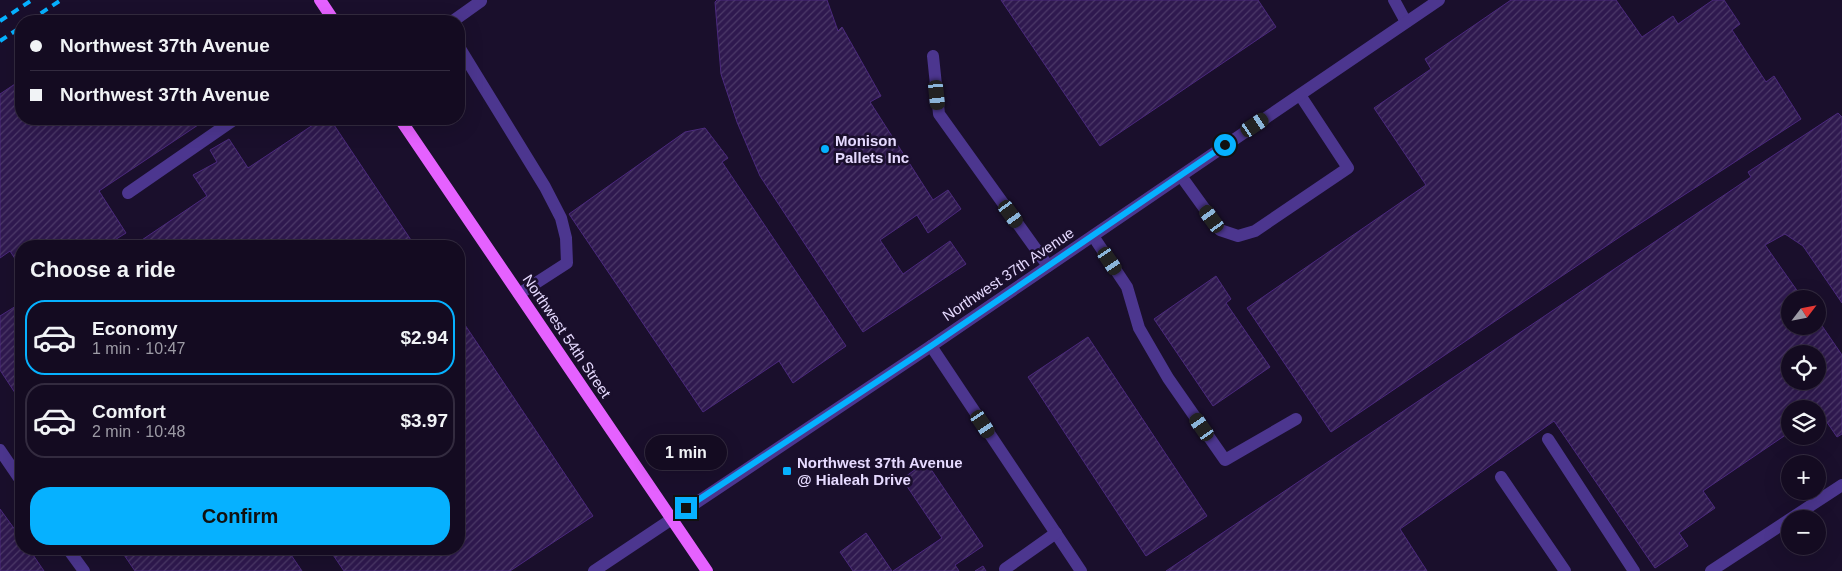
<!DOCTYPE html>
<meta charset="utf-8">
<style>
body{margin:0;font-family:Helvetica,sans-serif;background:#21192e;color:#f1f3f6;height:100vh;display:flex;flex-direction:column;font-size:19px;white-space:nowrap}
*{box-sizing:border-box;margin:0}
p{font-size:16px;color:#9d9ba5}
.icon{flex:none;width:28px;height:28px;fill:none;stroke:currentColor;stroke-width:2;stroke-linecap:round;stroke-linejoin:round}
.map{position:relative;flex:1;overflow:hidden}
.details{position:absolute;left:15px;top:240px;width:450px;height:315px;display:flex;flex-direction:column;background:#140b21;border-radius:20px;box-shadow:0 5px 20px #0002,0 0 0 1px #332b3f}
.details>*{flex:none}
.hud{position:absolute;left:15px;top:15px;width:450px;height:110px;border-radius:20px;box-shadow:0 5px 20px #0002,0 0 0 1px #332b3f;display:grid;align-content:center;height:110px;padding:0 15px;background:#140b21}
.needle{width:32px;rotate:58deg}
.fabs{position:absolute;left:1781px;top:290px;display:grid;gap:10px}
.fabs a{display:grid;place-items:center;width:45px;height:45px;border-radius:50%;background:#140b21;box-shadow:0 5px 20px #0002,0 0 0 1px #332b3f;font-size:25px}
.end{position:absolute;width:22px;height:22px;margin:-11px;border:6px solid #06b1ff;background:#111;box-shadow:0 0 0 2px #111}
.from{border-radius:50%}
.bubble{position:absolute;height:35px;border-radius:18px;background:#140b21;box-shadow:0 5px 20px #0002,0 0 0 1px #332b3f;font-size:16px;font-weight:700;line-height:35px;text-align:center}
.car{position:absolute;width:15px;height:30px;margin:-15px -8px;border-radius:6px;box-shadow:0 0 4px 1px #0007;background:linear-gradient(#222 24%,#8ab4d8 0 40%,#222 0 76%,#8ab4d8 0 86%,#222 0)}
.hud b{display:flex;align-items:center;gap:18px;height:48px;font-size:19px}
.hud b+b{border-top:1px solid #332b3f}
.hud i{width:12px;height:12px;background:#f1f3f6}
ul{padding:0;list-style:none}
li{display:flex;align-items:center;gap:15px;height:75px;margin:0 10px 8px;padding:0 5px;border:2px solid #332b3f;border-radius:20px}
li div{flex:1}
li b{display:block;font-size:19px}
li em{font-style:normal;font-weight:700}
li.selected{border-color:#06b1ff}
li>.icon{width:45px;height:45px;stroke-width:1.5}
h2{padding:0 15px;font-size:22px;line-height:60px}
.cta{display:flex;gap:10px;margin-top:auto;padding:10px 15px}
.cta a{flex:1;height:58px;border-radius:20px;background:#06b1ff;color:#111;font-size:20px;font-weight:700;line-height:58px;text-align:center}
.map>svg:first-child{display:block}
.building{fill:url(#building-hatch);stroke:#4b297d;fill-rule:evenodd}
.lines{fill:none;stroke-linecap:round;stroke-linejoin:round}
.minor{stroke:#4c368f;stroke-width:12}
.major{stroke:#e561ff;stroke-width:12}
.rail{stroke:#06b1ff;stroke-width:4;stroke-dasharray:8 6;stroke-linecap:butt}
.route{stroke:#06b1ff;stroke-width:6}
.poi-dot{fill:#06b1ff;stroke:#1a0f2c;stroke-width:2}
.labels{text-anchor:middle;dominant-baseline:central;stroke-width:5;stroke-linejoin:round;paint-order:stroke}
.poi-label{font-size:15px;font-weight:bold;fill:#e6daff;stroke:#1a0f2c;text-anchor:start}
.street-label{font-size:15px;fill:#e6daff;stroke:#1a0f2c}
</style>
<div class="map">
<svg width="1842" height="571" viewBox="0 0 1842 571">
<defs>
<pattern id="building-hatch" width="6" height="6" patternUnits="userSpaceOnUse" patternTransform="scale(1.25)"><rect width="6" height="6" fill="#2f194f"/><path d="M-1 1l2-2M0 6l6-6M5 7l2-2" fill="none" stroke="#4d3a69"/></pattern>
</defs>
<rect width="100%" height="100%" fill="#1a0f2c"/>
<g class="building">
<polygon points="717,0 827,0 838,31 842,27 881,96 870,102 933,200 948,190 961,209 928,233 917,215 880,240 903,274 950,241 966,264 863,332 760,176 737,122 721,74 715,2"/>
<polygon points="1001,0 1258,0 1276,27 1100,146"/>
<polygon points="1511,0 1616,0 1642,37 1673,16 1678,24 1713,0 1724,0 1740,24 1732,30 1766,82 1774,76 1801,119 1627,232 1331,432 1247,308 1426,185 1374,108 1431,69 1425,59"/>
<polygon points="21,80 21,119 207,119 99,191 126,233 105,246 21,246 21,268 10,251 0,258 0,94"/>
<path d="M1838 113 1842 117V303L1803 246 1785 234 1765 245 1803 299H1790V326H1818V320L1842 355V434L1837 437 1820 412 1818 414V409H1790V432L1703 491 1715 508 1679 533 1688 546 1655 568 1554 421 1400 529 1427 571H1166L1751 177 1748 172ZM1790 354H1818V381H1790Z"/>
<polygon points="322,119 330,119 415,246 133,246 207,196 193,175 217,162 210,150 229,139 248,168"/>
<polygon points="705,128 728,158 722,162 846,346 793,383 779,361 703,412 569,214 685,132"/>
<polygon points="1216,276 1231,299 1226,303 1270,367 1213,406 1154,319"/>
<polygon points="16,306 21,309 21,402 0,370 0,316"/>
<polygon points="459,316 593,516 510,571 344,571 329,549 459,549"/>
<polygon points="1088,337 1207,516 1146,556 1028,377"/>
<polygon points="926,462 983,546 955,565 959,571 893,571 942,538 902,479"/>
<polygon points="0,509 21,538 21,549 29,549 44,571 0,571"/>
<polygon points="866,533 892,571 853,571 840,552"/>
<polygon points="120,549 287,549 302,571 135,571"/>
<polygon points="983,566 986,571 975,571"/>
</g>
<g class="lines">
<g class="minor">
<polyline points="1394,0 1406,22"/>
<polyline points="453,21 481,1"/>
<polyline points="459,47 545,187 561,218 566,238 567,263 519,294"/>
<polyline points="933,56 939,114 1048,266"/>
<polyline points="1181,176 1220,230 1238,236 1255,231 1348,168 1300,95"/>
<polyline points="128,193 235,119"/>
<polyline points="1093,236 1127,287 1139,328 1168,378 1225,460 1296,419"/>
<polyline points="931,346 1081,571"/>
<polyline points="1548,439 1634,571"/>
<polyline points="0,450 21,481"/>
<polyline points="1501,477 1565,571"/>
<polyline points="68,549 84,571"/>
<polyline points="1005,569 1056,533"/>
<polyline points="594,571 931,346 1439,0"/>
<polyline points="1711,571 1842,485"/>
</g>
<g class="major">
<polyline points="320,0 334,21"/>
<polyline points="400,119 707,571"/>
</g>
<g class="rail">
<polyline points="0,21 32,0"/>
<polyline points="29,21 61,0"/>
<polyline points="0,41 21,27"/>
</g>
</g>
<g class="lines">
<polyline class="route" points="686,508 931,346 1225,145"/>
</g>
<g class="poi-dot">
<circle cx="825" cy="149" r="5"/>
<rect x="782" y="466" width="10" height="10" rx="2.5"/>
</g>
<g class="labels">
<g class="poi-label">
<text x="835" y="140">Monison<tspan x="835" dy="17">Pallets Inc</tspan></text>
<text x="797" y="462">Northwest 37th Avenue<tspan x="797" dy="17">@ Hialeah Drive</tspan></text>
</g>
<g class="street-label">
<text transform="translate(1008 274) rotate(-34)">Northwest 37th Avenue</text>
<text transform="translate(567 336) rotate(56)">Northwest 54th Street</text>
</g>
</g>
</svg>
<div class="fabs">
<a><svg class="needle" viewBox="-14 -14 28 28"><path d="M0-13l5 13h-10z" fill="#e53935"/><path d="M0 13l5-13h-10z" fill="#9d9ba5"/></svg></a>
<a><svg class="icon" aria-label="locate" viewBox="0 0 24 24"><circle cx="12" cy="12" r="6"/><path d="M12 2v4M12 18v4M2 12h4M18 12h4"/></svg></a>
<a><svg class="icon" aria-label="layers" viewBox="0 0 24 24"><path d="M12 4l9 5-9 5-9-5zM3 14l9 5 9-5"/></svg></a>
<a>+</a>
<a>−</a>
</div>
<i class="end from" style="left:1225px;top:145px"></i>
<i class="end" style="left:686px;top:508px"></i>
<div class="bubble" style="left:645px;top:435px;width:82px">1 min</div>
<i class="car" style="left:937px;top:95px;rotate:174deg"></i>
<i class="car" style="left:1255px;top:125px;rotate:56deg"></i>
<i class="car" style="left:1011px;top:214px;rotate:144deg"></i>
<i class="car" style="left:1212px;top:219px;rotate:324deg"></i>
<i class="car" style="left:1110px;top:261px;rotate:146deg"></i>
<i class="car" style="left:983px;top:424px;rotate:146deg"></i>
<i class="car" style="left:1202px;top:427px;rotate:325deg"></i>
<div class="hud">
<b><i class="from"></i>Northwest 37th Avenue</b>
<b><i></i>Northwest 37th Avenue</b>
</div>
<section class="details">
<h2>Choose a ride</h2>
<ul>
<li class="selected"><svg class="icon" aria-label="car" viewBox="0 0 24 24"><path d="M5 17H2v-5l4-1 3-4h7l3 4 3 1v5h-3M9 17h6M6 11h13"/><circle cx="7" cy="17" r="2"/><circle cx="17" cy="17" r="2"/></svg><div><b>Economy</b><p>1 min · 10:47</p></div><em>$2.94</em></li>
<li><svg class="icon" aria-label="car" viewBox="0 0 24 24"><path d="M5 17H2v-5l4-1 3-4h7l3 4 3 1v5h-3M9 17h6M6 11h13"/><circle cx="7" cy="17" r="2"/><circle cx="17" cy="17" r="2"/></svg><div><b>Comfort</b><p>2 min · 10:48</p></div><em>$3.97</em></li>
</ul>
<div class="cta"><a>Confirm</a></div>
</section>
</div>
